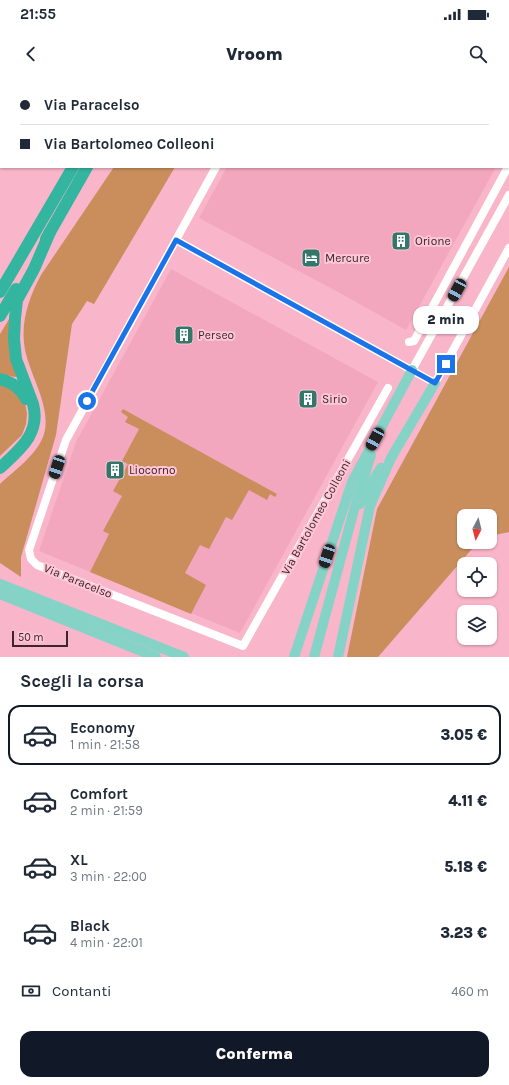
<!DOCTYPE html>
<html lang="it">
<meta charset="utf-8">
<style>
body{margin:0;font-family:Karla,sans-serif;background:#f2f2f3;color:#1f2937;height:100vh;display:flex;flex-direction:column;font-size:15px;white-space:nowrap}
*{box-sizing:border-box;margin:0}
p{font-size:13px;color:#747a83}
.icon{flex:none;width:22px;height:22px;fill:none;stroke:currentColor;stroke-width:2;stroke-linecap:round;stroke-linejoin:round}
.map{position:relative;height:577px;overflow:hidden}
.drawer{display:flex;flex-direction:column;background:#fff;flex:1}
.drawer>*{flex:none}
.top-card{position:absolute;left:0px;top:0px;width:509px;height:88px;box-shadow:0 1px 3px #0004;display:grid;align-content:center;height:88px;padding:0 20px;background:#fff}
.needle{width:26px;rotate:187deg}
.tools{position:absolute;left:457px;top:429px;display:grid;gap:8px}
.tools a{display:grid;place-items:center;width:40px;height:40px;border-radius:8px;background:#fff;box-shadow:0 1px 3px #0004;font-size:20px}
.scale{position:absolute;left:12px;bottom:10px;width:56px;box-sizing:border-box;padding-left:4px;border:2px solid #3e242c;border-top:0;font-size:11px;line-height:14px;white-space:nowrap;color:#3e242c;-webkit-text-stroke:3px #fec7d6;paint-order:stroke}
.end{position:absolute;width:18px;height:18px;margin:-9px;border:5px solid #1a73e8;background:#fff;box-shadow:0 0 0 2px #fff}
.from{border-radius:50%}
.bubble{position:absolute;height:28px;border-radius:12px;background:#fff;box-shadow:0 1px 3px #0004;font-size:13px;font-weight:800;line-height:28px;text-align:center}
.car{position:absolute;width:12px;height:24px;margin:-12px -6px;border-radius:5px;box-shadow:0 0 3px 1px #0007;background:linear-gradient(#222 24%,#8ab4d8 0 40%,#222 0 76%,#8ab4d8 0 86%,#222 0)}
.top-card b{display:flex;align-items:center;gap:14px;height:38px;font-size:15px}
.top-card b+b{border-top:1px solid #e0e1e3}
.top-card i{width:10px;height:10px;background:#1f2937}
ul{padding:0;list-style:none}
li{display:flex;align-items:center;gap:12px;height:60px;margin:0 8px 6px;padding:0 12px;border:2px solid transparent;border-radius:12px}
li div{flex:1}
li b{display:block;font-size:15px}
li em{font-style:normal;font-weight:800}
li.current{border-color:#111827}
li>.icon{width:36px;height:36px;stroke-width:1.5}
h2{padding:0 20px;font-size:18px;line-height:48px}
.pay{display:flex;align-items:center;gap:10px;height:44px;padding:0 20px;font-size:15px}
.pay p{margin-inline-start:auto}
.button{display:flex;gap:8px;margin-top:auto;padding:8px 20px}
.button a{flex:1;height:46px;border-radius:12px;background:#111827;color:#fff;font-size:16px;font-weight:800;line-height:46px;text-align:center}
.status{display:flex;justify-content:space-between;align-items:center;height:28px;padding:0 20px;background:#fff;direction:ltr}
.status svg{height:11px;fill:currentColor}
header{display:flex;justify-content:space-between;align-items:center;height:52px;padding:0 20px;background:#fff;font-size:18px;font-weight:800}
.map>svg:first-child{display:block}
.built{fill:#f2a7be}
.green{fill:#ca8e5d}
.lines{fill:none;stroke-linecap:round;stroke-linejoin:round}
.minor{stroke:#fff;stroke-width:8}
.major{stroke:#85d3c6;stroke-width:10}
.highway{stroke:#33b5a0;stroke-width:12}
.route{stroke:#1a73e8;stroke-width:5}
.labels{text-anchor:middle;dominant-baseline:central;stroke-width:4;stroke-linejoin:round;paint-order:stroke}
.poi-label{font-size:12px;fill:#3e242c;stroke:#fec7d6;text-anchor:start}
.street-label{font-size:12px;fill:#3e242c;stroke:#fec7d6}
</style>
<div class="status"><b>21:55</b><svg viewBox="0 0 49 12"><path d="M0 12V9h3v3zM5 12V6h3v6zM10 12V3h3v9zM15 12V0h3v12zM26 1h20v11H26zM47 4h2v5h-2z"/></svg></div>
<header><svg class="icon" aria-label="back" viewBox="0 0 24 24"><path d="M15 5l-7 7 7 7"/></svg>Vroom<svg class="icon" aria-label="search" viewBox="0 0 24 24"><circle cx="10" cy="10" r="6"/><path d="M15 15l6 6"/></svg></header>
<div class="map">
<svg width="509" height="577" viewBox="0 0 509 577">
<rect width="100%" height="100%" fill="#f9b5c9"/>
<g class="built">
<polygon points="276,0 509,0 509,64 508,66 508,1 275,1"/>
<polygon points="227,87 496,87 406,250 340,213 199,138"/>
<polygon points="171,189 378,302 240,553 39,471 76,362"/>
</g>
<g class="green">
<path d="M114 87H175L94 224 87 221 72 244 56 355 21 477V497L0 483V404C15 390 35 376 43 357 53 331 32 299 26 274 19 246 28 219 41 195Z"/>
<polygon points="509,187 509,452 490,456 490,436 464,436 464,462 478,462 378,577 347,577 377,429"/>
<polygon points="11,236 17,296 15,297 0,294 0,254"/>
<polygon points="0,303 9,306 25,322 27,334 26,344 22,355 0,376"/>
<polygon points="123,329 277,414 275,417 270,414 267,420 249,410 232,440 226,437 209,469 200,465 185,493 206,505 191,534 90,492 109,454 103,451 122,416 113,411 128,384 122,381 139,349 125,342 128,337 121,332"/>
</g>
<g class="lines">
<g class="minor">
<polyline points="263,1 264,0"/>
<polyline points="216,87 66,360 29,470 31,479 37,485 243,566 388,308"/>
<polyline points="176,160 435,303 509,168"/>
<polyline points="409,262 414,261 509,85"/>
<polyline points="412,290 509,115"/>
</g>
<g class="major">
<polyline points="360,424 372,402 381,388"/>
<polyline points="0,504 184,577"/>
<polyline points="0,514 156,577"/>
<polyline points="294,577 352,402 412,290"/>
<polyline points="314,577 357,419 371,375"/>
<polyline points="338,577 370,426 391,378 435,303"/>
</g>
<g class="highway">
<polyline points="124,1 124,0"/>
<polyline points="138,1 139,0"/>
<polyline points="46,159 87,87"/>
<polyline points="0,212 73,87"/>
<polyline points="0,236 16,209"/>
<path d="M0 299C12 302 21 308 26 319"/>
<path d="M0 388C19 370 41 354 33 324L16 279 14 259 15 238 17 220 34 189 50 152"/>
</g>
</g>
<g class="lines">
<polyline class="route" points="87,321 176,160 435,303 446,284"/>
</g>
<defs>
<symbol id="building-square" viewBox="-11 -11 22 22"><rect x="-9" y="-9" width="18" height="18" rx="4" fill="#33776b" stroke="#fec7d6"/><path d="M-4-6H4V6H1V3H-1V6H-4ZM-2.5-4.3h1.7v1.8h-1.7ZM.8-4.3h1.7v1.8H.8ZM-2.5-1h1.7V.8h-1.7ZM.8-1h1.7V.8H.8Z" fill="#fff"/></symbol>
<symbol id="hotel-square" viewBox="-11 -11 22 22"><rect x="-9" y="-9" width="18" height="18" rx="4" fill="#33776b" stroke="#fec7d6"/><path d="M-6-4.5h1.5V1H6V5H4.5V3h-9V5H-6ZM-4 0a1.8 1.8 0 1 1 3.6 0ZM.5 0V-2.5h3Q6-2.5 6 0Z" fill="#fff"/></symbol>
</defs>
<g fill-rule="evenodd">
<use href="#building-square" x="390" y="150" width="22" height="22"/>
<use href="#hotel-square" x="300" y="167" width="22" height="22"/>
<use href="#building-square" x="173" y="244" width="22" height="22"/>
<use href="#building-square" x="297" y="308" width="22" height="22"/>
<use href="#building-square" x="104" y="379" width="22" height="22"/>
</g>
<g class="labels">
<g class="poi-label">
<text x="415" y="161">Orione</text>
<text x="325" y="178">Mercure</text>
<text x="198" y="255">Perseo</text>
<text x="322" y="319">Sirio</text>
<text x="129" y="390">Liocorno</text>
</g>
<g class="street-label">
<text transform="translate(316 437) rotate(-61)">Via Bartolomeo Colleoni</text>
<text transform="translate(78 501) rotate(22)">Via Paracelso</text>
</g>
</g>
</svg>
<div class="tools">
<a><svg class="needle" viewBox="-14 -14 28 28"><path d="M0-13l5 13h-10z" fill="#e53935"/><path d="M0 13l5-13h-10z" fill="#747a83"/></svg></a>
<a><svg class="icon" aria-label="locate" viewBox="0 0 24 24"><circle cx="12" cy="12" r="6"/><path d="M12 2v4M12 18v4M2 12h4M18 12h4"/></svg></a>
<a><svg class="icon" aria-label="layers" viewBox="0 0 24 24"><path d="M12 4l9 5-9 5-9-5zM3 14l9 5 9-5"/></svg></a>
</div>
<div class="scale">50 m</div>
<i class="end from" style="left:87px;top:321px"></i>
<i class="end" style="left:446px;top:284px"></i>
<div class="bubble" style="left:413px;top:226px;width:66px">2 min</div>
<i class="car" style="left:457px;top:210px;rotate:209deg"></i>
<i class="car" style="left:375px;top:359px;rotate:209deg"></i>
<i class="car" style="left:57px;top:387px;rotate:198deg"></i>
<i class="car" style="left:327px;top:476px;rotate:198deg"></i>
<div class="top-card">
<b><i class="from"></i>Via Paracelso</b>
<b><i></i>Via Bartolomeo Colleoni</b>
</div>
</div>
<section class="drawer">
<h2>Scegli la corsa</h2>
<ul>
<li class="current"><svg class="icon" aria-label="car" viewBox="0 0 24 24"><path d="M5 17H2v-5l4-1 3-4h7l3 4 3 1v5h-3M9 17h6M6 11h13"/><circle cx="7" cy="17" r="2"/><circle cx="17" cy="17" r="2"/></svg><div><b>Economy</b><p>1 min · 21:58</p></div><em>3.05 €</em></li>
<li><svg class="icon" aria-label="car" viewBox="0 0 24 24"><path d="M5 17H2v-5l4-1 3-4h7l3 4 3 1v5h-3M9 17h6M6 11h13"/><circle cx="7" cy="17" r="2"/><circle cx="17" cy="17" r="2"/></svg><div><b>Comfort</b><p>2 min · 21:59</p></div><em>4.11 €</em></li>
<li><svg class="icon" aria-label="car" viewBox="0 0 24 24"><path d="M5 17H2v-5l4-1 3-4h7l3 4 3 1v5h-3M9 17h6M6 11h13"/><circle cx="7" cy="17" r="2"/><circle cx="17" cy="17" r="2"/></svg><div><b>XL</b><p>3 min · 22:00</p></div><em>5.18 €</em></li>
<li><svg class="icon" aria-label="car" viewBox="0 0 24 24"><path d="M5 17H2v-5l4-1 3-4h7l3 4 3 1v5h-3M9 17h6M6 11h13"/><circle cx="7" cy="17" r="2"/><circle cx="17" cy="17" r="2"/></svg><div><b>Black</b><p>4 min · 22:01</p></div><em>3.23 €</em></li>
</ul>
<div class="pay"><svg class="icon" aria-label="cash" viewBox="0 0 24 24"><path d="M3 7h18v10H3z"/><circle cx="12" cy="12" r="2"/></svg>Contanti<p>460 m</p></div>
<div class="button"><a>Conferma</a></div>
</section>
